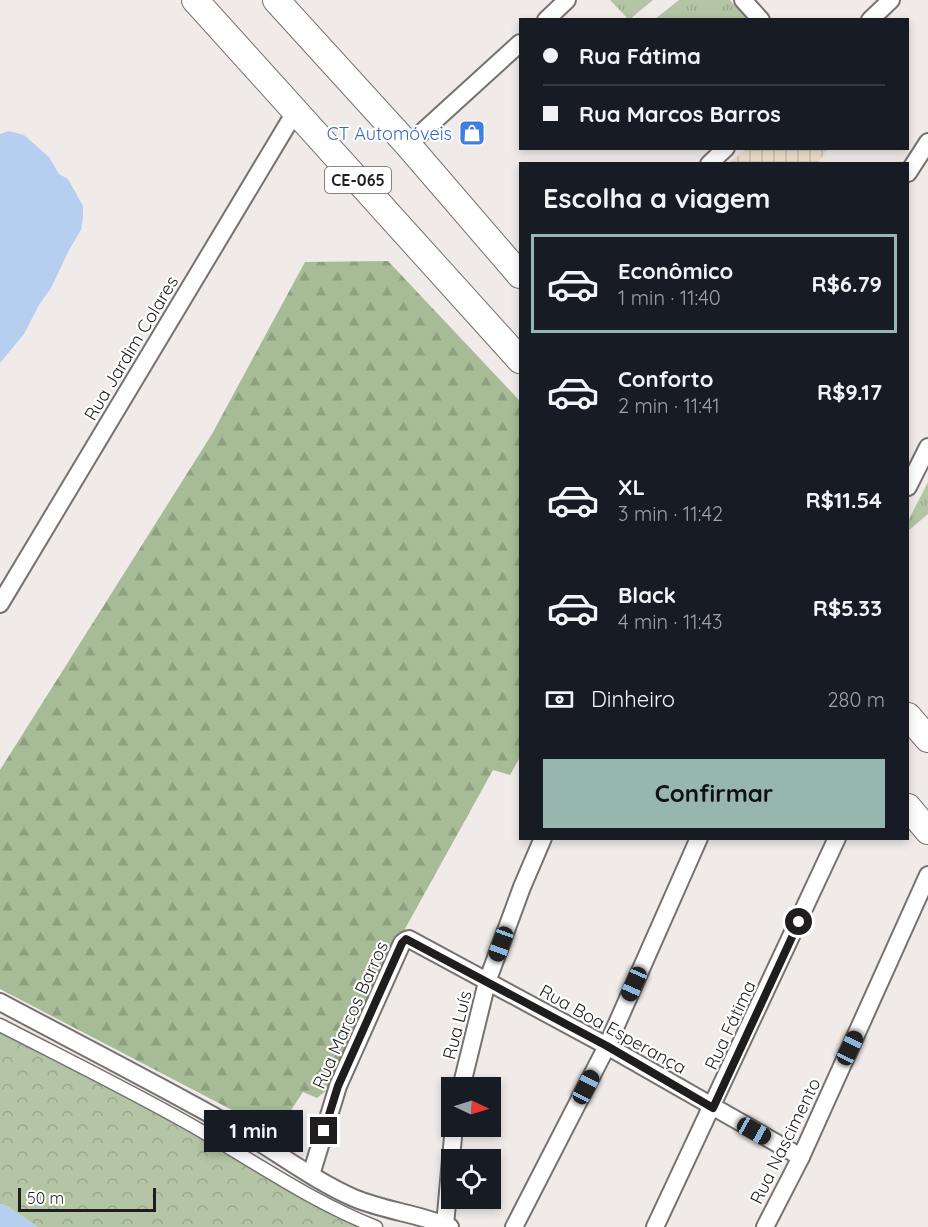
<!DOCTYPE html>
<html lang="pt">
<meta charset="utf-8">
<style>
body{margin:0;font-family:Quicksand,sans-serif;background:#20242c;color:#f1f3f6;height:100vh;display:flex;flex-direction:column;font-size:22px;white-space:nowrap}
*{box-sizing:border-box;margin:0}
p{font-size:20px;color:#9ea1a6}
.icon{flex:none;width:33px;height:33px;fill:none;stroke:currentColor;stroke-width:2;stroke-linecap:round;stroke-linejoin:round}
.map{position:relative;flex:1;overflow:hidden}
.drawer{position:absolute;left:519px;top:162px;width:390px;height:678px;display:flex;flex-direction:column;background:#171b24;border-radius:0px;box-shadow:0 3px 9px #0003}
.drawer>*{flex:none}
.banner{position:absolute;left:519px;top:18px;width:390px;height:132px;border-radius:0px;box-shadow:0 3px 9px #0003;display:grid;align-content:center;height:132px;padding:0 24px;background:#171b24}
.needle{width:39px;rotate:94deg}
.tools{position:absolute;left:441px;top:1077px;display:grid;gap:12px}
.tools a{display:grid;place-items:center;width:60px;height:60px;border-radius:0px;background:#171b24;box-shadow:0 3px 9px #0003;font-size:30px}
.scale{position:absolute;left:18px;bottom:15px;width:138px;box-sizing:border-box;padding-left:6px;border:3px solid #1f1d1d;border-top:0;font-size:16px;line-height:21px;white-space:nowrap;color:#1f1d1d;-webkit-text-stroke:4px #fff;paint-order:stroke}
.end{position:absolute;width:27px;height:27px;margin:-14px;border:8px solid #1f1d1d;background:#fff;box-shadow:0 0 0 3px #fff}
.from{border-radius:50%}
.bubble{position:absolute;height:42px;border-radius:0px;background:#171b24;box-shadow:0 3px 9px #0003;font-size:20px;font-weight:700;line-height:42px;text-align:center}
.car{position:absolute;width:18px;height:36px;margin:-18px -9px;border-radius:8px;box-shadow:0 0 4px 2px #0007;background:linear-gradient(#222 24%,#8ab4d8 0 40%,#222 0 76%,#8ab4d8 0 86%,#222 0)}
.banner b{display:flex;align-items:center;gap:21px;height:57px;font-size:22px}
.banner b+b{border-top:2px solid #363941}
.banner i{width:15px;height:15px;background:#f1f3f6}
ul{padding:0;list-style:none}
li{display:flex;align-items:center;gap:18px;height:99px;margin:0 12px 9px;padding:0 12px;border:3px solid transparent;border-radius:0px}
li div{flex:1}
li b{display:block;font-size:22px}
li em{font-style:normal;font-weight:700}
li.current{border-color:#97b6b0}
li>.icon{width:54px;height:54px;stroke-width:1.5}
h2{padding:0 24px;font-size:27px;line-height:72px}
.pay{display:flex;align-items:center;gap:15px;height:66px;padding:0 24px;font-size:22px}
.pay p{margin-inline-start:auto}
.action{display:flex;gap:12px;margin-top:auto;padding:12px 24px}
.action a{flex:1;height:69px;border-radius:0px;background:#97b6b0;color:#111;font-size:24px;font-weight:700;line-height:69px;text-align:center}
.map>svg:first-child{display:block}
.industrial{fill:url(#industrial-grid)}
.grass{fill:url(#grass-tufts)}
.forest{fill:url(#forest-firs)}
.park{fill:url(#park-crowns)}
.water{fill:#b6cff0}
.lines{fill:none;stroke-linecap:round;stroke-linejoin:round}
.pedestrian-casing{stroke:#777270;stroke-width:15}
.minor-casing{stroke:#777270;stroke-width:20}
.primary-casing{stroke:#777270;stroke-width:28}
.pedestrian{stroke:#fff;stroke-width:12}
.minor{stroke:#fff;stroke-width:16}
.primary{stroke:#fff;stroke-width:26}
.route{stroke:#1f1d1d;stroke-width:8}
.labels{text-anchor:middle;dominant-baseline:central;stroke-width:4.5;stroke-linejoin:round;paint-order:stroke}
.shield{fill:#fff;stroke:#626161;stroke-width:1.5}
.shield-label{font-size:16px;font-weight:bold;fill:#1f1d1d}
.shop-label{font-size:18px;fill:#366cbe;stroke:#fff;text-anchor:end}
.street-label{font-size:18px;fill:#1f1d1d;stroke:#fff}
</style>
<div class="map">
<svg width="928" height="1227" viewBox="0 0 928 1227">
<defs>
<pattern id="industrial-grid" width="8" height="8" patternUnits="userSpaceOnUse" patternTransform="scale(1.5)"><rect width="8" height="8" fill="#ede0cc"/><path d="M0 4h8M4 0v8" fill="none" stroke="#cbc0af"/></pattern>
<pattern id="grass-tufts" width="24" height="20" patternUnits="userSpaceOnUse" patternTransform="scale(1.5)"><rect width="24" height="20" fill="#b3c5a5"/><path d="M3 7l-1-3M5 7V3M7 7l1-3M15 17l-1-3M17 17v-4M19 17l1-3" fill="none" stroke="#9aa98e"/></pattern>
<pattern id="forest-firs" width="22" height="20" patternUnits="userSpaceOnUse" patternTransform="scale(1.5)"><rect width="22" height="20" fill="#a7bb97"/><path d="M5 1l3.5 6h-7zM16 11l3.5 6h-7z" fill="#8fa082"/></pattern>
<pattern id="park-crowns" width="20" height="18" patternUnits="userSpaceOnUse" patternTransform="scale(1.5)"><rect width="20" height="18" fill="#b3c5a5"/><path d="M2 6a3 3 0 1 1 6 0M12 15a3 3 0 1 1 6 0" fill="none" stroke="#9aa98e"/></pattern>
</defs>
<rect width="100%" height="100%" fill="#f0ebe8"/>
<polygon class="industrial" points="826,149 827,150 818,163 729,163 746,149"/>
<g class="grass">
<polygon points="610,0 653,0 629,20"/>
<polygon points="679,0 730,0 747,19 655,19"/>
<polygon points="928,482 928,514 908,531 908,521"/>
</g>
<polygon class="forest" points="388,261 520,401 520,757 510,775 493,770 401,936 338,1081 317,1098 303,1092 276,1133 0,989 0,770 212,434 305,262"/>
<polygon class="park" points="0,1025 376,1227 38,1227 5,1205 0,1204"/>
<g class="water">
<polygon points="9,131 24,135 49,157 59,174 68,179 83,206 83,218 81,230 69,250 51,288 39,305 24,334 0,363 0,134"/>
<polygon points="0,1204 5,1205 38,1227 0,1227"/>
</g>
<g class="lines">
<defs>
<path id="pedestrian" d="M0 1025C64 1058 129 1090 191 1125 252 1160 310 1201 376 1227"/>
<g id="minor">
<polyline points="743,0 761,20"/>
<polyline points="546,20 567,0"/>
<polyline points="870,20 891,0"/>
<polyline points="408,145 520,43"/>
<polyline points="709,164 726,148"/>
<polyline points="908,173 928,142"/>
<polyline points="908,487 928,447"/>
<polyline points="0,604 295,112"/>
<path d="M0 1002C79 1044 159 1085 237 1129 276 1151 313 1180 354 1198 385 1211 420 1214 450 1227"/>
<polyline points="461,1088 487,982 522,887 543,838"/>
<polyline points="311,1175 338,1086 402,943 406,940 409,939 607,1046 801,1157"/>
<polyline points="445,1225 454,1126"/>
<polyline points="514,1227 607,1046 699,838"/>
<polyline points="655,1227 837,838"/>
<polyline points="765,1227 801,1157 928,875"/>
</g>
<g id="primary">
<polyline points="195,0 520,360"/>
<polyline points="276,0 408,145 520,275"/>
<polyline points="908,716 928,739"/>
<polyline points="908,807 928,831"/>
</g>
</defs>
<use href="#pedestrian" class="pedestrian-casing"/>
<use href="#minor" class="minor-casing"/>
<use href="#primary" class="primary-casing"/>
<use href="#pedestrian" class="pedestrian"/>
<use href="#minor" class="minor"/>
<use href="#primary" class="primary"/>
</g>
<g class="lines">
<polyline class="route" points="324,1131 338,1086 402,943 406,939 607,1046 713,1108 799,922"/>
</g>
<defs>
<symbol id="shop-square" viewBox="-11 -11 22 22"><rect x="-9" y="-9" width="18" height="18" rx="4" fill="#3f7fe0" stroke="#fff"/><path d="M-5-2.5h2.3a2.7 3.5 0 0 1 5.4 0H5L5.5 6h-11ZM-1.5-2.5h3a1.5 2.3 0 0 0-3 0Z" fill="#fff"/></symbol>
</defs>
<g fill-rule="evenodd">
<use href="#shop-square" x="457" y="118" width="30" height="30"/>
</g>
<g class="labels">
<rect class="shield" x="325" y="167" width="66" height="26" rx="4.5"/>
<g class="shield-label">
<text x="358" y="180">CE-065</text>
</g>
<g class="shop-label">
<text x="452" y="133">CT Automóveis</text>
</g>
<g class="street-label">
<text transform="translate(131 348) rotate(-59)">Rua Jardim Colares</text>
<text transform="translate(350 1015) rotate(-66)">Rua Marcos Barros</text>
<text transform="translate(457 1025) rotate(-76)">Rua Luís</text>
<text transform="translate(730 1025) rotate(-65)">Rua Fátima</text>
<text transform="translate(613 1029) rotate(29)">Rua Boa Esperança</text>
<text transform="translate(785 1141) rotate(-64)">Rua Nascimento</text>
</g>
</g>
</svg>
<div class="tools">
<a><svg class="needle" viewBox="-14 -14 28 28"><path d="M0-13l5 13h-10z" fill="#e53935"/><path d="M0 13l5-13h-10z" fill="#9ea1a6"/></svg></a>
<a><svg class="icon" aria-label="locate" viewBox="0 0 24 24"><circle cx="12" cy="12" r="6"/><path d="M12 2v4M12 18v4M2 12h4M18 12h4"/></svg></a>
</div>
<div class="scale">50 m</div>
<i class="end from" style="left:799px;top:922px"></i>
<i class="end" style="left:324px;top:1131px"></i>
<div class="bubble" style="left:204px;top:1110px;width:99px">1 min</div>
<i class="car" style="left:501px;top:944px;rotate:200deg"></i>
<i class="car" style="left:634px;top:984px;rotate:204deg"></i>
<i class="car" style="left:850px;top:1048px;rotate:25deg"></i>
<i class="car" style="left:586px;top:1087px;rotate:27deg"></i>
<i class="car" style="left:754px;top:1131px;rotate:119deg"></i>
<div class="banner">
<b><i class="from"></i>Rua Fátima</b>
<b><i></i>Rua Marcos Barros</b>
</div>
<section class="drawer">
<h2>Escolha a viagem</h2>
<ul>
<li class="current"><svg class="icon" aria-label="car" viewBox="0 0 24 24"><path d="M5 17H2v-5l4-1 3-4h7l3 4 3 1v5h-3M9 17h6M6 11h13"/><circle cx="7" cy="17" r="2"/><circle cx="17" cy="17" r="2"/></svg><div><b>Econômico</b><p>1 min · 11:40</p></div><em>R$6.79</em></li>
<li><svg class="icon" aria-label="car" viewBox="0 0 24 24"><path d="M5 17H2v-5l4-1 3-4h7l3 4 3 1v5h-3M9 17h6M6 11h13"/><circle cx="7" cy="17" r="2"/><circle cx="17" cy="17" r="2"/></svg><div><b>Conforto</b><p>2 min · 11:41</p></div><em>R$9.17</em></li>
<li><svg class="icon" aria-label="car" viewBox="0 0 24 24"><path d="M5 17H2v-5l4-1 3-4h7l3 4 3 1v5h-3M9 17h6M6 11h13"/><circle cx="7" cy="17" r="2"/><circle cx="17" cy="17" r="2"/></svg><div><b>XL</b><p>3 min · 11:42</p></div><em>R$11.54</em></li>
<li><svg class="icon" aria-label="car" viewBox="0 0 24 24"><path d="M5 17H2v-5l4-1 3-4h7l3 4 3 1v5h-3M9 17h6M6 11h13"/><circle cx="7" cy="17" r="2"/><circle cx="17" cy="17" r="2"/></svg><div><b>Black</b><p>4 min · 11:43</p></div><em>R$5.33</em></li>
</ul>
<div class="pay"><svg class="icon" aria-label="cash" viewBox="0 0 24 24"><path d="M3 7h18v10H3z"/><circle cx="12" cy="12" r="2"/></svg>Dinheiro<p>280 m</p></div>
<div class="action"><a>Confirmar</a></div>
</section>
</div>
